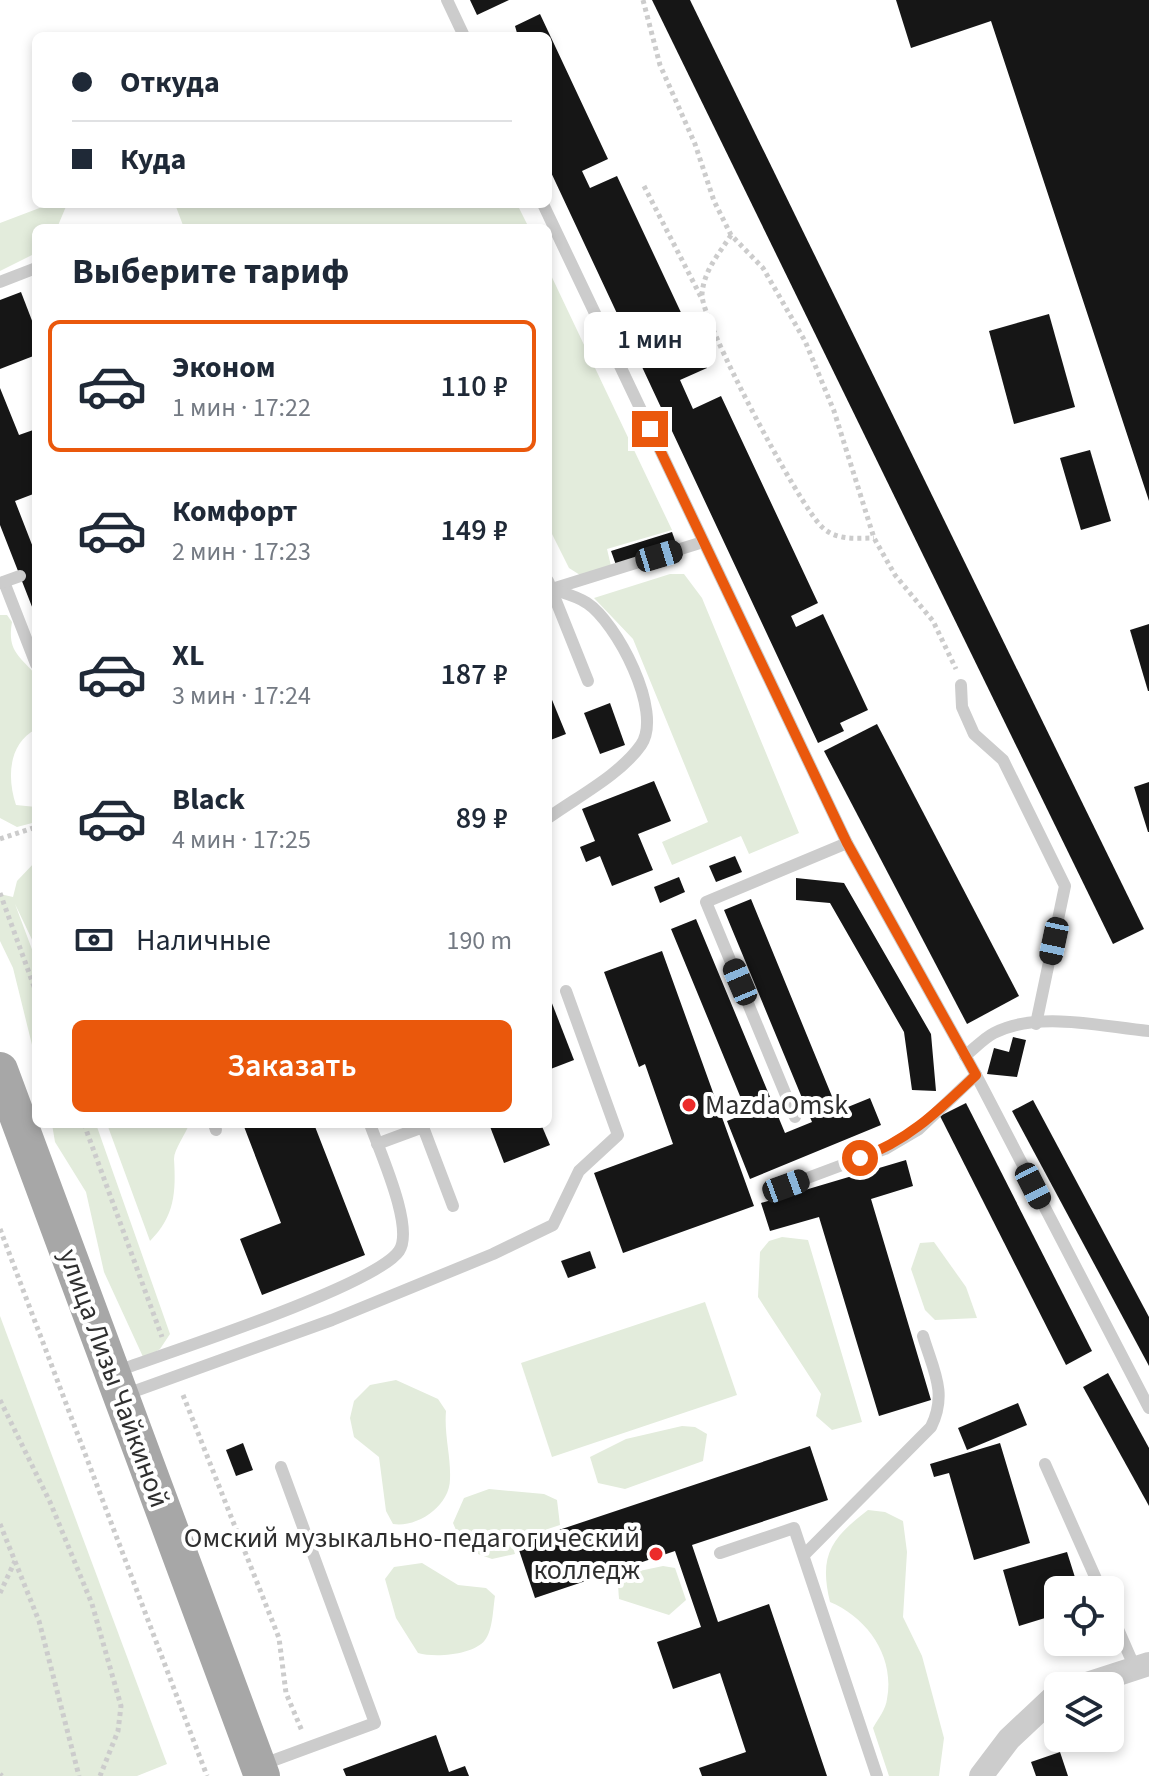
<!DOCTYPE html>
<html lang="ru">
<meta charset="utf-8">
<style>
body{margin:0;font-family:"Source Sans 3",sans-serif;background:#f6f6f7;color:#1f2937;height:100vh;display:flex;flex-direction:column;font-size:30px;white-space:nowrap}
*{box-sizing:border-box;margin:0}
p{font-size:26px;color:#747a83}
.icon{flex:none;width:44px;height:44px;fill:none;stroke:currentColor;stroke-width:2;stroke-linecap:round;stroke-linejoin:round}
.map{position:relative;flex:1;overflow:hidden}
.side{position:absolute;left:32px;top:224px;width:520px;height:904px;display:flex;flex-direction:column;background:#fff;border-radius:12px;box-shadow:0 4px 12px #0003}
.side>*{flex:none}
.guide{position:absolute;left:32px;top:32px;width:520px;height:176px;border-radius:12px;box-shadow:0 4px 12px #0003;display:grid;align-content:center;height:176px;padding:0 40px;background:#fff}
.buttons{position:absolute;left:1044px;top:1576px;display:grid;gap:16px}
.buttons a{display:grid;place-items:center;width:80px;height:80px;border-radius:12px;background:#fff;box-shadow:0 4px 12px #0003;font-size:40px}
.end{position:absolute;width:36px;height:36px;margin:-18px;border:10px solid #ea580c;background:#fff;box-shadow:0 0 0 4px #fff}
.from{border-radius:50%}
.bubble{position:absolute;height:56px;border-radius:12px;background:#fff;box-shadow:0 4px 12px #0003;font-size:26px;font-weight:600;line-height:56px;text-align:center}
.car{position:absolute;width:24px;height:48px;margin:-24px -12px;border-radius:10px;box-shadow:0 0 6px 2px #0007;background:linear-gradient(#222 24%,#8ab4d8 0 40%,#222 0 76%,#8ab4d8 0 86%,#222 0)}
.guide b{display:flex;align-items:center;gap:28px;height:76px;font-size:30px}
.guide b+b{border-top:2px solid #e0e1e3}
.guide i{width:20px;height:20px;background:#1f2937}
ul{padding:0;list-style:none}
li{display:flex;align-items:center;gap:24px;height:132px;margin:0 16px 12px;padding:0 24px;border:4px solid transparent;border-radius:12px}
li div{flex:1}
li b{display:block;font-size:30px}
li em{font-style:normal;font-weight:600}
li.active{border-color:#ea580c}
li>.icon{width:72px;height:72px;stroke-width:1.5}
h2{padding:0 40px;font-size:36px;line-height:96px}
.pay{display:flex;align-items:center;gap:20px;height:88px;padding:0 40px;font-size:30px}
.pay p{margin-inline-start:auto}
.primary-button{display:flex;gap:16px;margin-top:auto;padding:16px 40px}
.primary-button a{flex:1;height:92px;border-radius:12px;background:#ea580c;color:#fff;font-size:32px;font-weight:600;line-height:92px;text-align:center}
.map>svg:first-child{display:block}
.green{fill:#e3ecdc}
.building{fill:#161616}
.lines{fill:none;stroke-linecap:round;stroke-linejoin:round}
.path{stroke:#ccc;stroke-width:5;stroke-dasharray:4 4;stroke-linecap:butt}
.service{stroke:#ccc;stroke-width:12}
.minor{stroke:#ccc;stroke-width:24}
.primary{stroke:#a7a7a7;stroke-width:36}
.route{stroke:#ea580c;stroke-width:10}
.poi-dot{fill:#ec2b2a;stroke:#fff;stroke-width:3}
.labels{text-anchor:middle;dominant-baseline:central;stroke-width:8;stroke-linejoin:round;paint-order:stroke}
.poi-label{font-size:28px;fill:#2f2f2f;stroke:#fff;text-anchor:start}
.street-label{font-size:28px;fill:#2f2f2f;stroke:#fff}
</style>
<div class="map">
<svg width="1149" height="1776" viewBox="0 0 1149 1776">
<rect width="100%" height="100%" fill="#fff"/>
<g class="green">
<polygon points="50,204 67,204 57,228 36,228 36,253 0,271 0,223"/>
<polygon points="175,204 517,204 529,228 184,228"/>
<polygon points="548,269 672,530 607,549 611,566 580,575 569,568 548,526"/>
<polygon points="670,574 684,574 702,598 799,833 749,854 741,836 672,865 662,842 708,822 633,639 594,598"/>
<path d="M0 615H7L12 622C7 651 19 655 36 675V729C8 744 7 778 16 805L36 807V822L17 827 0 818Z"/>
<polygon points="36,861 36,948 15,904 36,960 36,1061 13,968 0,941 0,894 13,897 17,881"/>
<polygon points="52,1124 96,1124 170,1334 160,1349 144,1359 104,1272 86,1192 55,1142"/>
<path d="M107 1124H189C186 1134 174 1149 174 1159 176 1192 175 1216 150 1241Z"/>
<polygon points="782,1237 808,1240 862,1422 832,1430 816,1416 821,1394 758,1297 760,1252 769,1241"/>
<polygon points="934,1242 966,1287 977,1318 935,1320 925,1310 911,1269 920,1243"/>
<polygon points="705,1302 737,1395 552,1457 521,1363"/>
<polygon points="0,1316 167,1764 137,1776 0,1776"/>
<path d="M396 1380 438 1399 446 1411C444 1435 451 1456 450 1479 450 1506 417 1528 393 1524L386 1511 379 1457 354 1437 350 1418 354 1401 370 1385Z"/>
<polygon points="682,1426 695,1427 707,1434 703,1461 625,1489 598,1483 590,1457 626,1439"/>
<polygon points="489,1489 544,1494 557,1500 560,1525 511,1541 515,1554 492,1559 464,1549 453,1523 464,1498"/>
<path d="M868 1510 885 1512 903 1521 907 1552 903 1617 922 1656 944 1738 939 1776H889L873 1728C878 1719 886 1709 887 1699 895 1657 868 1618 830 1602 819 1556 830 1539 868 1510Z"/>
<path d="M422 1563 458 1585 486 1588 495 1596C493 1608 493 1630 485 1640 474 1655 435 1658 418 1653L396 1618 385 1579 394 1567Z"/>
<polygon points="663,1566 675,1568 686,1600 669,1615 619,1599 618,1585 630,1573"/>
</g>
<g class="building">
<polygon points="470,0 509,0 477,15"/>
<polygon points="652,0 690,0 1144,929 1113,944"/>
<polygon points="896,0 1149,0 1149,501 991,21 911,48"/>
<polygon points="540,14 608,159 582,171 590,188 617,176 707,368 680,380 693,409 721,396 818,603 791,616 796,627 823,614 868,710 840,723 844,731 818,743 548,166 548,36 510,36 517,33 515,26"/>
<polygon points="21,292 36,331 36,355 0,369 0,300"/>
<polygon points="1049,314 1075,407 1014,424 989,331"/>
<polygon points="0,388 19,435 36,429 36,493 15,501 36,555 36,617 0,525"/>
<polygon points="1090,450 1111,521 1081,530 1060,458"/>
<polygon points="672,532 677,546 616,565 611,551"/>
<polygon points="1149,624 1149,691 1148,691 1130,630"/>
<polygon points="548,690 566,734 548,741"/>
<polygon points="610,703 625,745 600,754 584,713"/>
<polygon points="877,724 1019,996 967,1024 824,751"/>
<polygon points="654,781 671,821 638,834 653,870 612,886 600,856 586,862 580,847 595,841 582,809"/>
<polygon points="1149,782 1149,832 1148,832 1134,787"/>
<polygon points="735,856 742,872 716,882 709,866"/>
<polygon points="679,877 685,892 660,903 654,887"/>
<polygon points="796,878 844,883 931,1034 936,1091 912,1090 904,1032 830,903 796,900"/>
<polygon points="751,899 838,1111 870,1098 881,1125 750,1179 727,1121 747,1113 671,929 696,919 785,1133 812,1122 724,910"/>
<polygon points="662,951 754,1206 623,1253 594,1173 673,1144 645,1064 639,1067 604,972"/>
<polygon points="548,993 574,1060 548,1070"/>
<polygon points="1013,1037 1026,1040 1017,1077 987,1074 994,1048 1009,1052"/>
<polygon points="1033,1100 1149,1317 1149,1366 1012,1111"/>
<polygon points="966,1103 1092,1351 1066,1365 940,1116"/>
<polygon points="243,1124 314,1124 365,1255 262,1295 240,1239 281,1223"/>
<polygon points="489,1124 541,1124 550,1145 504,1163"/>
<polygon points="906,1160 913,1186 871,1199 931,1400 879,1416 819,1217 770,1231 761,1203"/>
<polygon points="590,1251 596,1268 568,1278 561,1261"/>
<polygon points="1108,1373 1149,1448 1149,1506 1083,1387"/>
<polygon points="1018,1403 1027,1425 967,1450 958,1428"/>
<polygon points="243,1443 253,1470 236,1476 226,1450"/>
<polygon points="1000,1443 1030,1543 974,1560 949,1473 934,1477 930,1464"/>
<polygon points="810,1446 828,1500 692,1545 718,1622 769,1604 827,1776 702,1776 699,1768 746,1752 720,1673 673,1689 657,1642 701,1627 675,1551 535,1598 517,1544"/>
<polygon points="1067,1552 1079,1590 1058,1590 1058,1614 1019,1626 1003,1570"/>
<polygon points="436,1735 449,1772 465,1766 469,1776 346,1776 343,1769"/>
<polygon points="1060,1752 1068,1776 1036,1776 1031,1762"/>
</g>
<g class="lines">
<g class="path">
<polyline points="643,0 660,65 695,144 714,201 731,235 763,268 805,341 834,411 874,538 895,575 933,621 956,669"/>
<polyline points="644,186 701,297"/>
<path d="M731 235C719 254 704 270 702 294 700 319 800 507 822 527 837 541 856 538 874 538"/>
<polyline points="0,839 36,827"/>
<polyline points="0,893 36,992"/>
<polyline points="84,1124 162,1337"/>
<polyline points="0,1229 207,1776"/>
<polyline points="183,1395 279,1638 286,1693 302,1731"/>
<polyline points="0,1400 50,1502 92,1604 121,1706 118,1731 100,1776"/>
<polyline points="0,1524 39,1621 79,1776"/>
<polyline points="0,1593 15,1561"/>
<polyline points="0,1774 2,1776"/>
</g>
<g class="service">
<polyline points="447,0 464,36"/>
<polyline points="543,204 847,843 976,1075 1149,1408"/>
<polyline points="0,282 36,268"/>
<polyline points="548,581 588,681"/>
<polyline points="4,582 36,664"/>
<polyline points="0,583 20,576"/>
<polyline points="552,589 703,542"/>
<polyline points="961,685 962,707 974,734 1003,760 1065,886 1036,1024"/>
<path d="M548 818C577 797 620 775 641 745 664 712 616 622 587 603 577 596 563 593 552 589"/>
<path d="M965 1056C974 1049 984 1038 994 1033 1038 1010 1103 1027 1149 1031"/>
<polyline points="795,1117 706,902 847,843"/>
<polyline points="214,1124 216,1130"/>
<polyline points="377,1144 423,1127 453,1206"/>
<polyline points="786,1186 885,1149 919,1129 976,1075"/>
<path d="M114 1372C164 1354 375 1286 399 1251 415 1228 379 1150 370 1124"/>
<polyline points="124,1395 332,1320 493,1254 553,1225 579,1171 618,1135 566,991"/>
<polyline points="1045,1464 1101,1590"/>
<polyline points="720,1553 794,1528 877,1776"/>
<path d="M804 1555 931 1427C948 1393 933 1370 923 1336"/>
<polyline points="1110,1611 1135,1668"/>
<polyline points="261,1765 375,1723 281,1467"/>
</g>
<g class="minor">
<polyline points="1081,1686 1149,1664"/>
<polyline points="981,1776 1009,1739 1058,1693"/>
</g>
<polyline class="primary" points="0,1070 262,1776"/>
</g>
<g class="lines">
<path class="route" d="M650 429 847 843 976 1075C939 1110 908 1141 860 1158"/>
</g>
<g class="poi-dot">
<circle cx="689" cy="1105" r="8"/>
<circle cx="656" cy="1554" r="8"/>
</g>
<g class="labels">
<g class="poi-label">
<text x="705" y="1105">MazdaOmsk</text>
<text x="640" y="1538" text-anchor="end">Омский музыкально-педагогический<tspan x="640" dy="32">колледж</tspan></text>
</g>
<g class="street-label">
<text transform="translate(114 1378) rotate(70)">улица Лизы Чайкиной</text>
</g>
</g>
</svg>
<div class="buttons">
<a><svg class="icon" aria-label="locate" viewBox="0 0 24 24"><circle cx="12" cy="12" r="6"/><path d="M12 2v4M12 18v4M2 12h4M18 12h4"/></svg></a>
<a><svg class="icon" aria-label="layers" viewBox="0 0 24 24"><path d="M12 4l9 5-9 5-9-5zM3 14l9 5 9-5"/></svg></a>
</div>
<i class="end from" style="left:860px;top:1158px"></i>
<i class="end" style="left:650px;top:429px"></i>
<div class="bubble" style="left:584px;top:312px;width:132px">1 мин</div>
<i class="car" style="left:659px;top:556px;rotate:73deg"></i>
<i class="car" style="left:1054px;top:941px;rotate:192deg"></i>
<i class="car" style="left:740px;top:982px;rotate:337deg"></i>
<i class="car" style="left:786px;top:1186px;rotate:70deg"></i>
<i class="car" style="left:1033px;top:1186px;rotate:153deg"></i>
<div class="guide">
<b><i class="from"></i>Откуда</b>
<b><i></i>Куда</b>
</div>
<section class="side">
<h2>Выберите тариф</h2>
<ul>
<li class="active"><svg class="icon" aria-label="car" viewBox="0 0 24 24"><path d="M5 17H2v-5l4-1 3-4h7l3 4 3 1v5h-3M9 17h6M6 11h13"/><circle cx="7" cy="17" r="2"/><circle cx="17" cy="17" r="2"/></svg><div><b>Эконом</b><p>1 мин · 17:22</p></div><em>110 ₽</em></li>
<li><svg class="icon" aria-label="car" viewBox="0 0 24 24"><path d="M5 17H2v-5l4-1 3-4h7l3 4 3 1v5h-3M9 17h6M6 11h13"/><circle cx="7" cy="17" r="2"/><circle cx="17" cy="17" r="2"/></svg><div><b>Комфорт</b><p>2 мин · 17:23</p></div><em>149 ₽</em></li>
<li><svg class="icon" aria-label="car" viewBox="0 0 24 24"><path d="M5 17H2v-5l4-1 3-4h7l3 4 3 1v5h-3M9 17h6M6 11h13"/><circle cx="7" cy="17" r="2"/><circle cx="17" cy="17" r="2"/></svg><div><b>XL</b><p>3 мин · 17:24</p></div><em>187 ₽</em></li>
<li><svg class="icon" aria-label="car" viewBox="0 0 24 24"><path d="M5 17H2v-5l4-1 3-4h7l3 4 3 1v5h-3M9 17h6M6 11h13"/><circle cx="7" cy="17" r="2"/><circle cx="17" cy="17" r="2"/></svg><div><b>Black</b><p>4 мин · 17:25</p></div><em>89 ₽</em></li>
</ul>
<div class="pay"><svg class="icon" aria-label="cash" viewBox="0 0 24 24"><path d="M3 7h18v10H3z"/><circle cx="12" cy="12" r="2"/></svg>Наличные<p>190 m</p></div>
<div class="primary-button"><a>Заказать</a></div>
</section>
</div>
